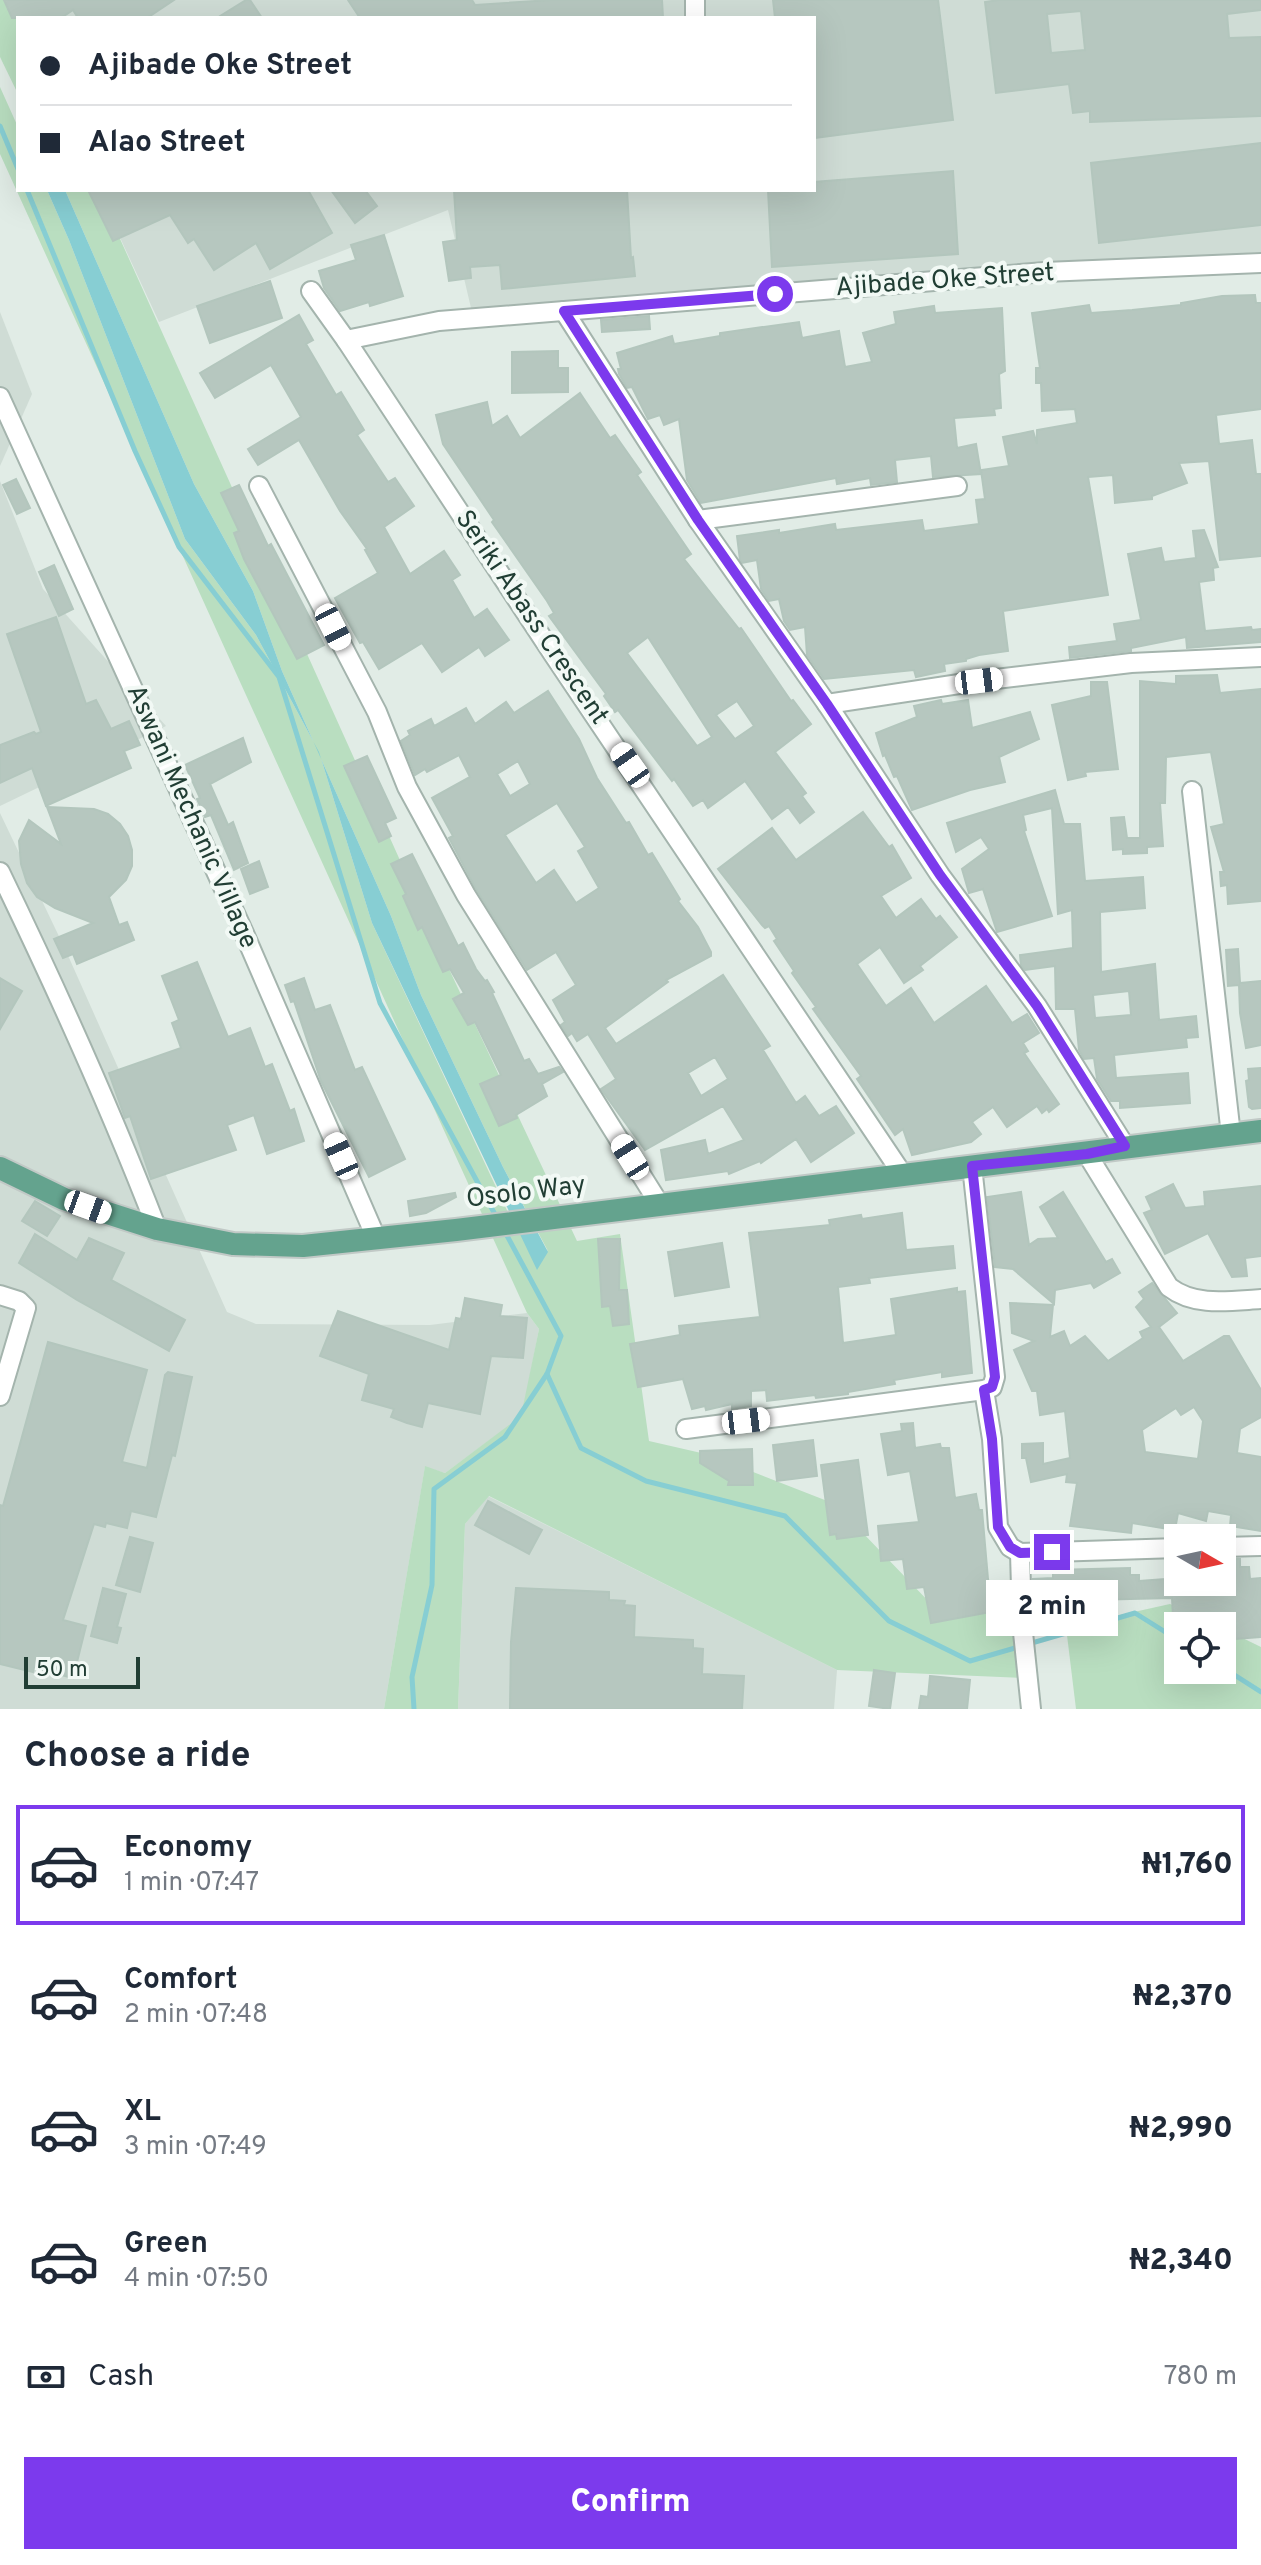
<!DOCTYPE html>
<meta charset="utf-8">
<style>
body{margin:0;font-family:Overpass,sans-serif;background:#f6f6f7;color:#1f2937;height:100vh;display:flex;flex-direction:column;font-size:30px;white-space:nowrap}
*{box-sizing:border-box;margin:0}
p{font-size:26px;color:#747a83}
.icon{flex:none;width:44px;height:44px;fill:none;stroke:currentColor;stroke-width:2;stroke-linecap:round;stroke-linejoin:round}
.map{position:relative;height:1709px;overflow:hidden}
.side{display:flex;flex-direction:column;background:#fff;flex:1}
.side>*{flex:none}
.banner{position:absolute;left:16px;top:16px;width:800px;height:176px;border-radius:0px;box-shadow:0 8px 32px #0002;display:grid;align-content:center;height:176px;padding:0 24px;background:#fff}
.needle{width:52px;rotate:99deg}
.fabs{position:absolute;left:1164px;top:1524px;display:grid;gap:16px}
.fabs a{display:grid;place-items:center;width:72px;height:72px;border-radius:0px;background:#fff;box-shadow:0 8px 32px #0002;font-size:40px}
.scale{position:absolute;left:24px;bottom:20px;width:116px;box-sizing:border-box;padding-left:8px;border:4px solid #213e34;border-top:0;font-size:22px;line-height:28px;white-space:nowrap;color:#213e34;-webkit-text-stroke:6px #f2f9f5;paint-order:stroke}
.end{position:absolute;width:36px;height:36px;margin:-18px;border:10px solid #7c3aed;background:#fff;box-shadow:0 0 0 4px #fff}
.from{border-radius:50%}
.bubble{position:absolute;height:56px;border-radius:0px;background:#fff;box-shadow:0 8px 32px #0002;font-size:26px;font-weight:800;line-height:56px;text-align:center}
.car{position:absolute;width:24px;height:48px;margin:-24px -12px;border-radius:10px;box-shadow:0 0 6px 2px #0007;background:linear-gradient(#fff 24%,#345 0 40%,#fff 0 76%,#345 0 86%,#fff 0)}
.banner b{display:flex;align-items:center;gap:28px;height:76px;font-size:30px}
.banner b+b{border-top:2px solid #e0e1e3}
.banner i{width:20px;height:20px;background:#1f2937}
ul{padding:0;list-style:none}
li{display:flex;align-items:center;gap:24px;height:120px;margin:0 16px 12px;padding:0 8px;border:4px solid transparent;border-radius:0px}
li div{flex:1}
li b{display:block;font-size:30px}
li em{font-style:normal;font-weight:800}
li.selected{border-color:#7c3aed}
li>.icon{width:72px;height:72px;stroke-width:1.5}
h2{padding:0 24px;font-size:36px;line-height:96px}
.pay{display:flex;align-items:center;gap:20px;height:88px;padding:0 24px;font-size:30px}
.pay p{margin-inline-start:auto}
.cta{display:flex;gap:16px;margin-top:auto;padding:16px 24px}
.cta a{flex:1;height:92px;border-radius:0px;background:#7c3aed;color:#fff;font-size:32px;font-weight:800;line-height:92px;text-align:center}
.map>svg:first-child{display:block}
.built{fill:#cfdcd5}
.green{fill:#b9dec0}
.water{fill:#87ced3}
.lines{fill:none;stroke-linecap:round;stroke-linejoin:round}
.stream{stroke:#87ced3;stroke-width:5}
.building{fill:#b6c7bf;stroke:#b3c6bd;stroke-width:2;fill-rule:evenodd}
.minor-casing{stroke:#a4b4ad;stroke-width:22}
.major-casing{stroke:#c1c9c6;stroke-width:26}
.minor{stroke:#fff;stroke-width:18}
.major{stroke:#64a38e;stroke-width:22}
.route{stroke:#7c3aed;stroke-width:10}
.labels{text-anchor:middle;dominant-baseline:central;stroke-width:8;stroke-linejoin:round;paint-order:stroke}
.street-label{font-size:26px;fill:#213e34;stroke:#f2f9f5}
</style>
<div class="map">
<svg width="1261" height="1709" viewBox="0 0 1261 1709">
<rect width="100%" height="100%" fill="#e1ece6"/>
<g class="built">
<polygon points="11,0 1261,0 1261,252 471,308 448,210 159,322 98,190 814,190 814,18 19,18"/>
<polygon points="0,312 32,394 0,466"/>
<polygon points="0,481 43,589 166,726 0,806"/>
<polygon points="0,813 66,951 227,1312 256,1324 430,1325 527,1313 539,1329 522,1416 445,1473 425,1467 384,1709 0,1709"/>
<polygon points="488,1496 837,1670 834,1709 458,1709 465,1524"/>
</g>
<g class="green">
<polygon points="0,0 11,0 18,18 18,94 0,57"/>
<polygon points="0,87 18,127 18,190 47,190 69,240 185,539 256,635 319,752 372,923 511,1219 548,1251 503,1167 421,995 391,916 282,671 253,591 194,484 65,190 98,190 449,969 577,1241 620,1234 649,1441 710,1455 835,1504 933,1606 1031,1594 1032,1624 1020,1639 1021,1678 837,1670 489,1496 465,1524 458,1709 384,1709 425,1466 445,1473 521,1416 539,1329 527,1313 0,154"/>
<polygon points="1170,1604 1217,1626 1178,1626 1178,1670 1222,1670 1222,1628 1261,1647 1261,1709 1076,1709 1066,1627"/>
</g>
<polygon class="water" points="47,190 65,190 194,484 253,591 282,671 391,916 421,995 503,1167 548,1252 537,1270 372,923 319,752 256,635 185,539 69,240"/>
<g class="lines">
<g class="stream">
<polyline points="0,126 18,169"/>
<polyline points="27,190 135,451 179,547 279,677 380,1003 497,1218"/>
<polyline points="547,1374 581,1448 646,1481 785,1516 889,1621 970,1661 1135,1613 1178,1640"/>
<polyline points="1222,1667 1261,1692"/>
<polyline points="414,1709 412,1677 432,1585 434,1489 505,1437 547,1374 561,1336 504,1230"/>
</g>
</g>
<g class="building">
<polygon points="4,0 174,0 147,18 78,18 73,10 61,18 12,18"/>
<polygon points="246,0 250,0 262,18 217,18"/>
<polygon points="348,0 472,0 475,5 550,0 662,0 663,18 360,18"/>
<polygon points="773,0 938,0 953,120 814,138 814,18 775,18"/>
<path d="M999 0H1261V10L1227 14 1229 38 1261 37V116L1090 122V111L1073 113 1069 84 996 93 985 2ZM1081 11 1085 50 1051 53 1047 14Z"/>
<polygon points="1261,143 1261,225 1099,243 1091,163"/>
<polygon points="953,171 958,254 772,267 768,190 814,190 814,182"/>
<polygon points="88,190 308,190 332,233 270,269 256,243 214,270 194,239 188,243 170,215 113,241"/>
<polygon points="331,190 365,190 377,206 355,223"/>
<polygon points="454,190 627,190 631,258 633,257 635,276 502,289 500,265 470,267 471,278 449,281 443,242 457,240"/>
<polygon points="384,235 403,296 370,306 369,302 340,311 324,288 319,271 356,260 351,245"/>
<polygon points="270,281 282,318 210,343 197,306"/>
<polygon points="1255,295 1256,303 1261,303 1261,409 1216,415 1219,444 1252,440 1256,474 1261,474 1261,556 1220,560 1209,461 1179,463 1187,483 1152,496 1152,499 1115,503 1113,475 1088,477 1108,595 1003,611 1008,651 979,655 966,659 966,661 944,664 945,671 916,677 914,670 824,679 807,655 805,627 790,630 784,621 779,599 769,601 761,589 757,560 742,563 740,560 737,536 779,530 779,533 835,524 836,530 922,520 924,531 979,524 976,500 985,499 981,470 1009,466 1003,437 1033,431 1037,444 1037,430 1077,423 1075,409 1042,411 1041,383 1036,383 1036,368 1040,368 1032,313 1089,305 1091,313 1132,310 1181,305 1181,303 1222,296"/>
<polygon points="934,306 935,313 1002,308 1005,371 999,374 1001,408 994,409 995,415 954,418 957,448 976,444 981,474 933,477 931,456 895,460 897,482 871,485 870,478 837,484 836,478 701,503 687,480 679,419 664,425 660,415 648,419 632,387 627,388 619,374 618,369 621,369 617,353 672,336 674,344 720,336 720,333 799,322 802,338 839,331 845,367 872,362 863,333 896,324 894,312"/>
<polygon points="299,315 313,340 306,344 336,395 341,392 364,430 357,435 388,482 395,478 414,506 384,527 410,574 444,551 460,575 452,580 474,618 487,609 509,640 485,656 479,647 442,672 422,643 379,669 363,642 360,643 335,598 378,573 365,550 367,549 340,511 299,440 258,465 248,449 301,417 271,365 215,398 200,373"/>
<polygon points="649,316 650,329 602,332 601,320"/>
<polygon points="558,351 558,368 568,368 568,392 512,393 512,352"/>
<path d="M580 393 610 438 615 435 641 472 637 475 691 554 684 559 739 629 741 628 791 701 793 700 811 724 775 752 806 793 802 796 814 812 800 823 788 807 772 819 745 781 708 808 703 800 693 806 674 779 672 781 618 710 615 712 604 696 606 694 549 616 554 613 547 601 492 522 494 520 443 444 436 415 487 402 492 426 507 416 520 438ZM648 637 712 737 697 746 627 653ZM737 701 754 726 735 739 716 715Z"/>
<polygon points="16,479 30,508 17,514 3,485"/>
<polygon points="239,485 268,546 271,544 324,645 297,659 244,559 234,533 239,531 221,493"/>
<polygon points="1204,530 1218,567 1213,568 1214,580 1199,582 1205,631 1251,627 1252,630 1261,629 1261,642 1187,648 1186,637 1131,648 1131,651 1070,658 1069,647 1117,641 1114,624 1141,620 1128,554 1161,548 1164,562 1196,558 1193,531"/>
<polygon points="54,565 73,609 59,616 39,572"/>
<polygon points="56,617 86,704 96,700 111,729 129,721 140,745 124,751 131,768 46,806 32,768 0,783 0,745 34,732 36,734 41,732 7,634"/>
<polygon points="1217,675 1220,693 1261,689 1261,901 1228,904 1227,885 1221,886 1220,872 1224,872 1211,827 1224,824 1211,752 1166,757 1165,803 1160,803 1163,846 1147,847 1147,853 1123,854 1123,849 1113,850 1111,818 1124,817 1127,838 1140,838 1140,681 1176,684 1176,676"/>
<polygon points="1091,682 1107,682 1118,769 1085,772 1086,776 1068,780 1052,705 1091,696"/>
<path d="M548 691 579 739 597 778 626 823 629 822 648 855 652 853 680 899 678 901 698 927 711 952V956L666 980 668 982 605 1028 616 1044 723 975 770 1046 763 1050 796 1103 805 1096 819 1116 836 1106 854 1133 811 1162 796 1139 761 1163 760 1161 729 1174 728 1171 666 1180 661 1150 705 1140 708 1154 744 1140 723 1106 645 1150 601 1089 616 1079 588 1034 577 1041 572 1033 568 1036 561 1025 565 1022 553 1000 576 985 556 952 527 970 476 889 449 838 453 836 432 798 470 777 459 755 427 772 425 769 415 775 401 741 410 735 408 731 431 719 434 726 466 708 475 724 506 702 514 713ZM518 761 530 784 510 796 497 774ZM557 803 585 847 578 851 599 888 576 903 554 870 536 883 505 835ZM715 1057 728 1079 701 1096 688 1073Z"/>
<polygon points="941,700 942,704 968,700 972,728 1030,712 1039,739 999,757 1005,782 970,790 912,810 897,776 894,777 885,755 883,756 876,733 917,717 914,706"/>
<polygon points="243,738 251,762 210,784 228,825 233,822 248,863 234,870 211,815 205,817 197,799 200,798 185,765"/>
<polygon points="367,756 396,818 385,823 391,836 379,842 344,766"/>
<path d="M1055 790 1064 824H1080L1085 881 1143 877 1145 908 1100 912 1101 972 1155 964 1159 1020 1196 1016 1198 1037 1186 1038 1187 1047 1114 1055 1116 1078 1188 1073 1190 1103 1120 1108V1101H1111L1097 1079 1094 1058 1084 1059 1079 1050 1075 1009H1056L1055 966 1025 970 1021 965 1020 955 1073 948 1072 910 1058 914 1052 808 1023 815 1026 830 1024 831 1052 916 997 932 983 889 969 893 962 869 989 849 981 837 956 852 947 823ZM1129 991 1131 1015 1095 1018 1093 995Z"/>
<polygon points="47,807 94,809 108,814 120,824 128,836 132,850 132,866 126,880 109,897 119,925 127,922 134,940 77,964 73,954 63,958 54,939 93,923 55,908 37,897 27,883 21,864 19,841 29,820 61,844"/>
<polygon points="863,812 889,847 892,845 911,878 881,896 896,918 921,899 936,919 940,916 957,937 920,966 923,970 904,983 880,947 857,964 886,1006 911,988 934,1023 986,986 1012,1023 1027,1014 1039,1033 1023,1043 1028,1051 1024,1053 1059,1104 1049,1112 1047,1109 1042,1113 1037,1106 1007,1127 993,1107 972,1122 981,1134 971,1142 912,1155 903,1129 895,1135 857,1079 861,1076 813,1009 816,1007 792,973 794,971 774,941 777,939 769,926 765,928 762,925 718,869 772,828 796,860"/>
<polygon points="412,854 458,946 463,943 476,969 485,981 487,980 494,992 492,993 524,1061 529,1059 538,1074 559,1067 563,1072 542,1084 547,1096 516,1115 517,1118 499,1126 480,1084 501,1075 475,1022 468,1025 453,999 464,993 450,969 443,972 422,927 418,930 403,896 406,894 391,864"/>
<polygon points="259,861 268,887 250,894 241,869"/>
<polygon points="1238,949 1240,983 1261,981 1261,1045 1246,1048 1240,1013 1239,985 1228,986 1226,950"/>
<polygon points="197,962 228,1037 250,1028 265,1067 272,1064 290,1111 294,1109 304,1141 267,1154 254,1115 227,1125 236,1150 151,1179 130,1116 125,1118 109,1073 181,1048 172,1023 179,1020 162,976"/>
<polygon points="0,978 22,991 0,1029"/>
<polygon points="304,978 315,1010 330,1005 355,1070 362,1067 405,1159 369,1177 321,1081 294,1001 291,1002 285,985"/>
<polygon points="1261,1068 1261,1108 1252,1109 1249,1107 1246,1081 1249,1080 1248,1069"/>
<polygon points="1173,1184 1185,1208 1205,1206 1204,1192 1261,1186 1261,1256 1245,1258 1247,1276 1232,1277 1208,1233 1165,1254 1144,1213 1152,1210 1146,1197"/>
<polygon points="1021,1192 1029,1245 1038,1239 1058,1238 1040,1207 1063,1192 1106,1262 1112,1259 1120,1273 1094,1288 1091,1283 1055,1290 1054,1304 1013,1269 995,1267 987,1197"/>
<polygon points="455,1193 456,1197 426,1213 410,1216 408,1201"/>
<polygon points="35,1201 60,1216 47,1236 22,1221"/>
<polygon points="902,1213 906,1250 953,1246 955,1268 869,1278 870,1283 838,1287 843,1343 896,1335 891,1299 957,1288 957,1292 965,1291 972,1373 942,1377 942,1372 894,1380 895,1384 848,1392 848,1394 816,1398 815,1395 767,1401 766,1390 751,1391 751,1406 732,1409 732,1404 706,1410 705,1406 692,1409 683,1379 638,1387 630,1344 680,1335 679,1326 760,1317 749,1233 830,1225 829,1220 861,1215 862,1219"/>
<polygon points="35,1234 77,1260 89,1238 124,1253 111,1280 185,1320 169,1351 77,1300 19,1263"/>
<polygon points="598,1239 620,1239 619,1290 627,1290 629,1324 613,1326 610,1306 602,1307"/>
<polygon points="722,1243 729,1287 675,1296 668,1252"/>
<path d="M1152 1283 1177 1313 1159 1327 1183 1361 1224 1336H1229L1261 1390V1417L1240 1429 1237 1453 1261 1457V1531L1230 1526 1231 1515 1208 1511 1206 1521 1178 1513 1175 1530 1132 1523 1131 1533 1070 1526 1077 1483 1066 1482 1067 1474 1031 1482 1026 1458H1022V1444L1043 1443V1464L1070 1458 1065 1411 1040 1415 1037 1391H1032L1014 1350 1034 1341 1012 1333 1010 1303 1053 1305 1050 1337 1064 1331 1070 1346 1085 1336 1108 1361 1143 1338 1140 1332 1151 1327 1136 1307 1144 1299 1139 1292ZM1194 1407 1203 1421 1198 1459 1145 1452 1142 1430 1176 1408 1181 1415Z"/>
<polygon points="465,1298 502,1305 500,1316 527,1318 523,1358 491,1356 480,1414 428,1403 422,1427 407,1423 391,1417 394,1409 362,1400 369,1374 320,1356 338,1311 449,1350 456,1318 461,1319"/>
<polygon points="48,1342 147,1370 122,1462 147,1468 165,1375 168,1372 192,1377 175,1456 172,1455 156,1517 131,1511 127,1528 106,1523 105,1527 94,1524 63,1620 86,1626 73,1678 34,1668 33,1672 0,1664 0,1505 3,1506"/>
<polygon points="913,1423 915,1448 940,1444 941,1448 949,1448 955,1498 976,1494 979,1510 982,1510 988,1579 996,1611 931,1623 924,1587 907,1589 903,1559 881,1561 878,1526 919,1522 910,1471 888,1475 881,1434 902,1431 901,1424"/>
<polygon points="813,1440 817,1476 777,1481 773,1445"/>
<polygon points="752,1449 753,1485 728,1485 729,1481 700,1463 700,1451"/>
<polygon points="858,1460 868,1535 837,1539 836,1534 830,1535 821,1465"/>
<polygon points="488,1501 542,1530 529,1554 475,1525"/>
<polygon points="130,1537 153,1543 140,1592 116,1585"/>
<polygon points="1226,1559 1240,1559 1240,1567 1249,1567 1250,1579 1261,1578 1261,1637 1222,1640 1222,1615 1173,1617 1172,1598 1089,1600 1091,1607 1056,1618 1054,1609 1034,1610 1033,1579 1053,1578 1053,1570 1130,1568 1130,1575 1139,1575 1139,1581 1178,1578 1178,1582 1222,1582 1222,1563 1226,1562"/>
<polygon points="103,1588 126,1594 117,1627 121,1628 117,1643 91,1636"/>
<polygon points="516,1588 609,1592 609,1600 625,1601 624,1605 635,1606 634,1637 693,1640 693,1648 703,1649 702,1674 744,1676 742,1709 510,1709 511,1642"/>
<polygon points="874,1670 895,1673 890,1709 869,1706"/>
<polygon points="930,1676 970,1680 967,1709 919,1709 921,1696 928,1697"/>
</g>
<g class="lines">
<defs>
<g id="minor">
<polyline points="695,0 695,18"/>
<polyline points="311,291 346,340 439,321 1045,272 1261,263"/>
<polyline points="564,311 698,520 827,704 940,875 1037,1006 1125,1146"/>
<polyline points="346,340 553,654 903,1175"/>
<polyline points="0,397 244,933 377,1240"/>
<polyline points="259,486 377,712 407,787 466,895 660,1205"/>
<polyline points="698,520 957,486"/>
<polyline points="827,704 979,681 1131,663 1261,657"/>
<polyline points="1192,791 1231,1135"/>
<path d="M0 872C57 990 110 1107 157 1229"/>
<path d="M1087 1154 1169 1287C1195 1307 1229 1301 1261 1299"/>
<polyline points="0,1295 19,1301 26,1308 0,1396"/>
<polyline points="984,1390 992,1439 998,1527 1010,1547 1020,1553 1178,1548"/>
<polyline points="686,1429 984,1390 992,1387 995,1377 972,1166"/>
<polyline points="1222,1547 1261,1546"/>
<polyline points="1020,1553 1022,1623 1031,1709"/>
</g>
<polyline id="major" points="0,1168 64,1199 157,1229 233,1244 303,1246 456,1230 1261,1131"/>
</defs>
<use href="#minor" class="minor-casing"/>
<use href="#major" class="major-casing"/>
<use href="#minor" class="minor"/>
<use href="#major" class="major"/>
</g>
<g class="lines">
<polyline class="route" points="775,294 564,311 698,520 827,704 940,875 1037,1006 1125,1146 1087,1154 972,1166 995,1377 992,1387 984,1390 992,1439 998,1527 1010,1547 1020,1553 1052,1552"/>
</g>
<g class="labels">
<g class="street-label">
<text transform="translate(945 281) rotate(-4)">Ajibade Oke Street</text>
<text transform="translate(531 618) rotate(56)">Seriki Abass Crescent</text>
<text transform="translate(191 817) rotate(66)">Aswani Mechanic Village</text>
<text transform="translate(526 1193) rotate(-7)">Osolo Way</text>
</g>
</g>
</svg>
<div class="fabs">
<a><svg class="needle" viewBox="-14 -14 28 28"><path d="M0-13l5 13h-10z" fill="#e53935"/><path d="M0 13l5-13h-10z" fill="#747a83"/></svg></a>
<a><svg class="icon" aria-label="locate" viewBox="0 0 24 24"><circle cx="12" cy="12" r="6"/><path d="M12 2v4M12 18v4M2 12h4M18 12h4"/></svg></a>
</div>
<div class="scale">50 m</div>
<i class="end from" style="left:775px;top:294px"></i>
<i class="end" style="left:1052px;top:1552px"></i>
<div class="bubble" style="left:986px;top:1580px;width:132px">2 min</div>
<i class="car" style="left:333px;top:627px;rotate:153deg"></i>
<i class="car" style="left:979px;top:681px;rotate:83deg"></i>
<i class="car" style="left:630px;top:765px;rotate:325deg"></i>
<i class="car" style="left:341px;top:1156px;rotate:336deg"></i>
<i class="car" style="left:630px;top:1157px;rotate:328deg"></i>
<i class="car" style="left:88px;top:1207px;rotate:110deg"></i>
<i class="car" style="left:746px;top:1421px;rotate:83deg"></i>
<div class="banner">
<b><i class="from"></i>Ajibade Oke Street</b>
<b><i></i>Alao Street</b>
</div>
</div>
<section class="side">
<h2>Choose a ride</h2>
<ul>
<li class="selected"><svg class="icon" aria-label="car" viewBox="0 0 24 24"><path d="M5 17H2v-5l4-1 3-4h7l3 4 3 1v5h-3M9 17h6M6 11h13"/><circle cx="7" cy="17" r="2"/><circle cx="17" cy="17" r="2"/></svg><div><b>Economy</b><p>1 min · 07:47</p></div><em>₦1,760</em></li>
<li><svg class="icon" aria-label="car" viewBox="0 0 24 24"><path d="M5 17H2v-5l4-1 3-4h7l3 4 3 1v5h-3M9 17h6M6 11h13"/><circle cx="7" cy="17" r="2"/><circle cx="17" cy="17" r="2"/></svg><div><b>Comfort</b><p>2 min · 07:48</p></div><em>₦2,370</em></li>
<li><svg class="icon" aria-label="car" viewBox="0 0 24 24"><path d="M5 17H2v-5l4-1 3-4h7l3 4 3 1v5h-3M9 17h6M6 11h13"/><circle cx="7" cy="17" r="2"/><circle cx="17" cy="17" r="2"/></svg><div><b>XL</b><p>3 min · 07:49</p></div><em>₦2,990</em></li>
<li><svg class="icon" aria-label="car" viewBox="0 0 24 24"><path d="M5 17H2v-5l4-1 3-4h7l3 4 3 1v5h-3M9 17h6M6 11h13"/><circle cx="7" cy="17" r="2"/><circle cx="17" cy="17" r="2"/></svg><div><b>Green</b><p>4 min · 07:50</p></div><em>₦2,340</em></li>
</ul>
<div class="pay"><svg class="icon" aria-label="cash" viewBox="0 0 24 24"><path d="M3 7h18v10H3z"/><circle cx="12" cy="12" r="2"/></svg>Cash<p>780 m</p></div>
<div class="cta"><a>Confirm</a></div>
</section>
